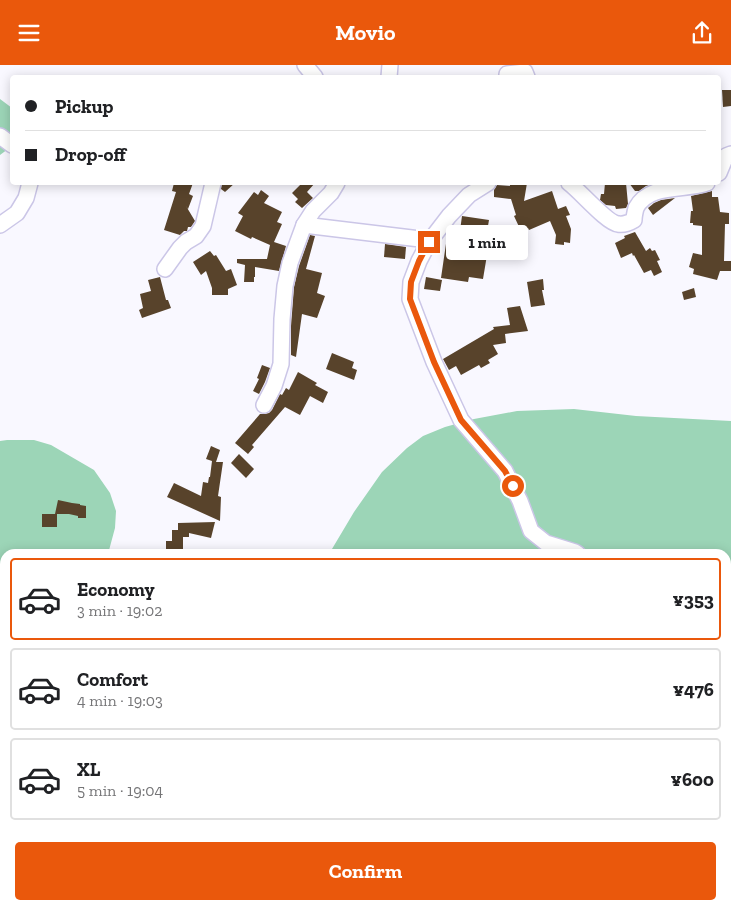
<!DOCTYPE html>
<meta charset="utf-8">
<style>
body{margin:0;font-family:"Zilla Slab",serif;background:#f6f6f6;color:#202124;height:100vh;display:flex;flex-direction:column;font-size:19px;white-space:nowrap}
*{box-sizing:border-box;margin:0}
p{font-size:16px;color:#757577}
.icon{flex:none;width:28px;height:28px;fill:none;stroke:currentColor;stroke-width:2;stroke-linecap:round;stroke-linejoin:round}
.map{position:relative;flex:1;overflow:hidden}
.side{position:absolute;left:0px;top:484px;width:731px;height:361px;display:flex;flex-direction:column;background:#fff;border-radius:15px 15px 0 0;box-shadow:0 2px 12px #0003}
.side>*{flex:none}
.banner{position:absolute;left:10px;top:10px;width:711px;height:110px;border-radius:5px;box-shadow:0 2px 12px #0003;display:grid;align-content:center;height:110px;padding:0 15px;background:#fff}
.end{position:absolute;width:22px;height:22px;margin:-11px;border:6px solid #ea580c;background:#fff;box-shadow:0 0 0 2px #fff}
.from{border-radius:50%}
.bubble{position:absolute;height:35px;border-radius:5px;background:#fff;box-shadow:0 2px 12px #0003;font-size:16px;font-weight:700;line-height:35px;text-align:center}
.banner b{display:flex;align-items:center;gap:18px;height:48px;font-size:19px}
.banner b+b{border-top:1px solid #e0e0e0}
.banner i{width:12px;height:12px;background:#202124}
ul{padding:9px 0 0;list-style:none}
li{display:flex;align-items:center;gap:15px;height:82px;margin:0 10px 8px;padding:0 5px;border:2px solid #e0e0e0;border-radius:5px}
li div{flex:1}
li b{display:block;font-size:19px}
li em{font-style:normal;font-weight:700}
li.current{border-color:#ea580c}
li>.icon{width:45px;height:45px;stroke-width:1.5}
.primary-button{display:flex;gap:10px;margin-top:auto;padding:10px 15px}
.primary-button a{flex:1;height:58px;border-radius:5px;background:#ea580c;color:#fff;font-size:20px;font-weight:700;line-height:58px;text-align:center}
header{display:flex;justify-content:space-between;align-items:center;height:65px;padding:0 15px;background:#ea580c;color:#fff;font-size:22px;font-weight:700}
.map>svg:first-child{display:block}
.green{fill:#9cd5b7}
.building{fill:#58432b}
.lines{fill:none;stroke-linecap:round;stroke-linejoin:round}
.minor-casing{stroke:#cbc6e7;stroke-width:18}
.minor{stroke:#fff;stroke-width:15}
.route{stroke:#ea580c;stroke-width:6}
</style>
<header><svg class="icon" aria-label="menu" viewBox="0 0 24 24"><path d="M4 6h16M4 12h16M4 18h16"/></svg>Movio<svg class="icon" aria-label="share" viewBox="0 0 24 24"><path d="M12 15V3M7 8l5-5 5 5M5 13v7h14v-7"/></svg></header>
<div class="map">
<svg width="731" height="844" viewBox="0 0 731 844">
<rect width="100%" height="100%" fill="#f9f8ff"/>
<g class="green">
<polygon points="0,34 12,43 12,81 0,90"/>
<polygon points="574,344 636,351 731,356 731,711 726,710 726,489 329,489 354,447 382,407 407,383 423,371 445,362 474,354 517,346"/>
<polygon points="7,375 34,375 51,380 94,405 110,428 116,446 115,463 108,489 5,489 5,604 0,607 0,376"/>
<polygon points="0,772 5,779 5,840 39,840 40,844 0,844"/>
<polygon points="152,840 681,840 680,844 152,844"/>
</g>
<g class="building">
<polygon points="722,25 731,25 731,41 723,42"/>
<polygon points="174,118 193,118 189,129 193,131 188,144 186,141 195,156 191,162 188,162 187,166 184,166 180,170 164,165 176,127 172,126"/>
<polygon points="222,118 235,118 225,127 221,124"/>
<polygon points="302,118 315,118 307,127 313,133 302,143 295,137 298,134 292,128"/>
<polygon points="510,118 527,118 524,136 552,126 558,144 566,141 570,150 566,151 571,164 570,178 564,177 564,180 555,179 556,170 550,156 529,165 528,163 521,166 514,151 516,150 511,134 494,132 494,125 497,120 510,121"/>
<polygon points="605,118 626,118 628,139 626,143 616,144 615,141 606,140 600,135 601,129 604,129"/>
<polygon points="629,118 655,118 646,121 639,126 635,126"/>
<polygon points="261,125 269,131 264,138 282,147 277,157 282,159 274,177 286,181 279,206 255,202 255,212 254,212 254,217 244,217 245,200 237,198 237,194 267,194 270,180 252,172 251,174 235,166 243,151 238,148 254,127 258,130"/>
<polygon points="712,126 712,132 718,132 720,147 729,148 729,159 725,159 724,196 731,196 731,206 720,206 717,215 693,209 694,204 689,202 693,188 702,190 702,161 693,160 693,158 690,158 691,146 693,146 691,131"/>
<polygon points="675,133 653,150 648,143 654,138 661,135"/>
<polygon points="462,151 489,155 485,178 489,178 483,214 469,212 468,217 441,213 447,172 459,173"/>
<polygon points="635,167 646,186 650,183 652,186 655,185 660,195 657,196 662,207 654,211 651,205 644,208 634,190 633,191 632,188 621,193 615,178 625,173 624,171"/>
<polygon points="310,170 315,171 306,204 322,208 317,228 325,231 317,253 302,249 296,292 291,290 291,261 294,222 299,201"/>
<polygon points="385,179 406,182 405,194 384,192"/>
<polygon points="210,186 214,191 216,190 226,206 231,204 237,220 228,224 228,230 212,230 212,223 206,206 201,210 193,197"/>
<polygon points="160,212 166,235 168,235 171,243 142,253 139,245 143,243 140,229 151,226 148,215"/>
<polygon points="426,212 442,215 440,226 424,224"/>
<polygon points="543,214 544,225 542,225 545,240 531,242 527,217"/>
<polygon points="694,223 696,232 684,235 682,227"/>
<polygon points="520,241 528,266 505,269 506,278 493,280 498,289 488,295 490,298 481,303 479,300 461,310 456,301 449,305 443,294 494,264 493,262 510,260 507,243"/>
<polygon points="332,288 354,297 352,303 357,305 354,315 326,304"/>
<polygon points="262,300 270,303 265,317 259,329 253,326 259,314 257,313"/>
<polygon points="298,307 317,318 315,320 328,327 323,338 310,331 300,350 285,342 252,380 254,382 248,389 235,378 260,349 265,349 269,348 272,345 280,329 282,330 286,323 289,325"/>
<polygon points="211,381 220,385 216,397 223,397 218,431 221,432 220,456 167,432 174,418 201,431 203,417 208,418 209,412 210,412 212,396 206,394"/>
<polygon points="239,389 254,404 246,413 231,398"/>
<polygon points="58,435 72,438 80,439 80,440 86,441 86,453 78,453 78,451 69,449 55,449"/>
<rect x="42" y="449" width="15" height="13"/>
<polygon points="215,457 211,473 189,468 189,472 183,472 183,489 166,489 166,476 172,476 172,465 178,465 178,458"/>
</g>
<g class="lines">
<defs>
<g id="minor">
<polyline points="305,0 315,12"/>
<polyline points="507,9 525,7 527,12"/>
<polyline points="389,12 390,0"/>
<polyline points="0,71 12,80"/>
<polyline points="719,108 726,91 731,89"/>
<path d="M569 118C580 126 607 158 618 159 624 160 629 158 634 155 634 151 635 147 636 143 649 118 685 126 707 118"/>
<polyline points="0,160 17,148 26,133 30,118"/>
<polyline points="304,160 420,174 429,177 449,151 469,130 488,118"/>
<polyline points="429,177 419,196 411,217 410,234 434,297 461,355 505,406 520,436 531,466 546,478 575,487 578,489"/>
<polyline points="165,204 180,183 186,177 196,171 203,161 213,118"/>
<polyline points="264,340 274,321 281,299 282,254 285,221 290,198 304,160 313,146 331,128 337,118"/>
<polyline points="463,844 463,840"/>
</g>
</defs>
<use href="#minor" class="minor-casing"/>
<use href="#minor" class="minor"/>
</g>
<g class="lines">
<polyline class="route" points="429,177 419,196 411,217 410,234 434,297 461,355 505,406 513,421"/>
</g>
</svg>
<i class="end from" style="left:513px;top:421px"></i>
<i class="end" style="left:429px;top:177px"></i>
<div class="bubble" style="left:446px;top:160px;width:82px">1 min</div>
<div class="banner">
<b><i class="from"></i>Pickup</b>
<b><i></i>Drop-off</b>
</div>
<section class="side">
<ul>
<li class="current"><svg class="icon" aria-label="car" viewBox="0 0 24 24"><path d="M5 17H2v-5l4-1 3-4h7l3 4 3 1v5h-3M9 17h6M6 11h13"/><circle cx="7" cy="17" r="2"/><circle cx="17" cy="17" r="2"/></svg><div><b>Economy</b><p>3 min · 19:02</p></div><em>¥353</em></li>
<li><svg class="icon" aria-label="car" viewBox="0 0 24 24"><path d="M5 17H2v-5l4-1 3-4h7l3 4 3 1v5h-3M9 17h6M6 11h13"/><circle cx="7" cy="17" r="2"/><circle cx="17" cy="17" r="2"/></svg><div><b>Comfort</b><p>4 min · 19:03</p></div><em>¥476</em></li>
<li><svg class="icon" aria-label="car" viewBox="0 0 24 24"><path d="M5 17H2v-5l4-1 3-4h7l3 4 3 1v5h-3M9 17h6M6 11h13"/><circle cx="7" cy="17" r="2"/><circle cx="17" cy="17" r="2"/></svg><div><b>XL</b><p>5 min · 19:04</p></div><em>¥600</em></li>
</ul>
<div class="primary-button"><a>Confirm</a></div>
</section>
</div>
